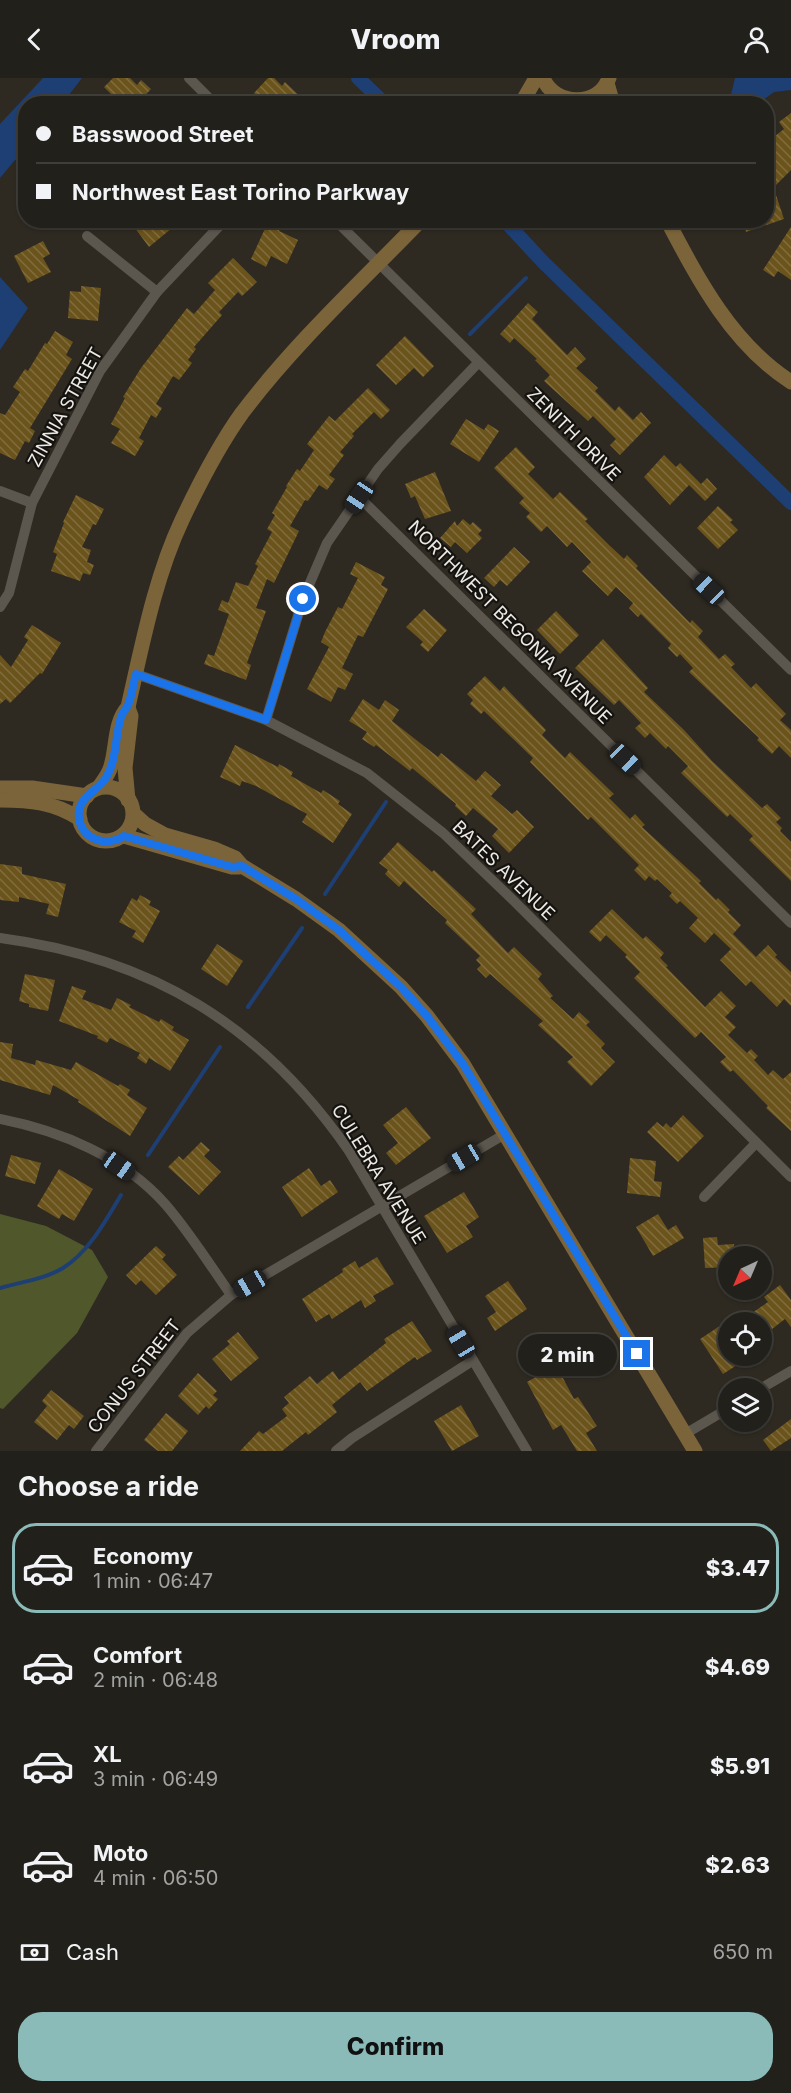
<!DOCTYPE html>
<meta charset="utf-8">
<style>
body{margin:0;font-family:Inter,sans-serif;background:#2a2823;color:#f1f3f6;height:100vh;display:flex;flex-direction:column;font-size:22px;white-space:nowrap}
*{box-sizing:border-box;margin:0}
p{font-size:20px;color:#a2a3a2}
.icon{flex:none;width:33px;height:33px;fill:none;stroke:currentColor;stroke-width:2;stroke-linecap:round;stroke-linejoin:round}
.map{position:relative;height:1373px;overflow:hidden}
.details{display:flex;flex-direction:column;background:#22201a;flex:1}
.details>*{flex:none}
.top-card{position:absolute;left:18px;top:18px;width:756px;height:132px;border-radius:24px;box-shadow:0 2px 4px #0004,0 0 0 2px #3f3e39;display:grid;align-content:center;height:132px;padding:0 18px;background:#22201a}
.needle{width:39px;rotate:224deg}
.controls{position:absolute;left:718px;top:1168px;display:grid;gap:12px}
.controls a{display:grid;place-items:center;width:54px;height:54px;border-radius:50%;background:#22201a;box-shadow:0 2px 4px #0004,0 0 0 2px #3f3e39;font-size:30px}
.end{position:absolute;width:27px;height:27px;margin:-14px;border:8px solid #1a73e8;background:#fff;box-shadow:0 0 0 3px #fff}
.from{border-radius:50%}
.bubble{position:absolute;height:42px;border-radius:21px;background:#22201a;box-shadow:0 2px 4px #0004,0 0 0 2px #3f3e39;font-size:20px;font-weight:800;line-height:42px;text-align:center}
.car{position:absolute;width:18px;height:36px;margin:-18px -9px;border-radius:8px;box-shadow:0 0 4px 2px #0007;background:linear-gradient(#222 24%,#8ab4d8 0 40%,#222 0 76%,#8ab4d8 0 86%,#222 0)}
.top-card b{display:flex;align-items:center;gap:21px;height:57px;font-size:22px}
.top-card b+b{border-top:2px solid #3f3e39}
.top-card i{width:15px;height:15px;background:#f1f3f6}
ul{padding:0;list-style:none}
li{display:flex;align-items:center;gap:18px;height:90px;margin:0 12px 9px;padding:0 6px;border:3px solid transparent;border-radius:24px}
li div{flex:1}
li b{display:block;font-size:22px}
li em{font-style:normal;font-weight:800}
li.on{border-color:#8bbbb9}
li>.icon{width:54px;height:54px;stroke-width:1.5}
h2{padding:0 18px;font-size:27px;line-height:72px}
.pay{display:flex;align-items:center;gap:15px;height:66px;padding:0 18px;font-size:22px}
.pay p{margin-inline-start:auto}
.primary-button{display:flex;gap:12px;margin-top:auto;padding:12px 18px}
.primary-button a{flex:1;height:69px;border-radius:24px;background:#8bbbb9;color:#111;font-size:24px;font-weight:800;line-height:69px;text-align:center}
header{display:flex;justify-content:space-between;align-items:center;height:78px;padding:0 18px;background:#22201a;font-size:27px;font-weight:800}
.map>svg:first-child{display:block}
.grass{fill:#50582b}
.water{fill:#1e3f74}
.lines{fill:none;stroke-linecap:round;stroke-linejoin:round}
.stream{stroke:#1e3f74;stroke-width:4}
.canal{stroke:#1e3f74;stroke-width:14}
.building{fill:url(#building-back-hatch)}
.street{stroke:#5c574e;stroke-width:10}
.secondary{stroke:#7b643a;stroke-width:15}
.route{stroke:#1a73e8;stroke-width:8}
.labels{text-anchor:middle;dominant-baseline:central;stroke-width:4.5;stroke-linejoin:round;paint-order:stroke}
.street-label{font-size:18px;fill:#edeae5;stroke:#15130f}
</style>
<header><svg class="icon" aria-label="back" viewBox="0 0 24 24"><path d="M15 5l-7 7 7 7"/></svg>Vroom<svg class="icon" aria-label="person" viewBox="0 0 24 24"><circle cx="12" cy="8" r="4"/><path d="M4 21q1-7 8-7t8 7"/></svg></header>
<div class="map">
<svg width="791" height="1373" viewBox="0 0 791 1373">
<defs>
<pattern id="building-back-hatch" width="6" height="6" patternUnits="userSpaceOnUse" patternTransform="scale(1.5)"><rect width="6" height="6" fill="#6b531c"/><path d="M-1 5l2 2M0 0l6 6M5-1l2 2" fill="none" stroke="#806c3d"/></pattern>
</defs>
<rect width="100%" height="100%" fill="#2e2a22"/>
<polygon class="grass" points="0,1136 46,1148 92,1172 108,1199 77,1255 3,1331 0,1330"/>
<g class="water">
<polygon points="43,0 82,0 68,18 70,25 26,26 25,75 14,83 0,100 0,46"/>
<polygon points="735,0 791,0 791,12 774,14 759,25 729,25"/>
<polygon points="0,199 28,230 0,272"/>
</g>
<g class="lines">
<g class="stream">
<polyline points="470,256 526,200"/>
<polyline points="325,816 386,724"/>
<polyline points="248,929 302,850"/>
<polyline points="148,1077 220,969"/>
<path d="M0 1210C20 1204 45 1201 63 1190 89 1174 106 1142 121 1117"/>
</g>
<g class="canal">
<polyline points="358,0 385,26"/>
<polyline points="504,142 543,184 791,425"/>
</g>
</g>
<g class="building">
<polygon points="113,0 130,0 137,7 141,2 151,11 137,26 113,26 108,21 112,17 104,9"/>
<polygon points="268,0 274,0 282,8 285,4 308,26 265,26 254,15"/>
<polygon points="791,35 791,92 775,108 766,100 766,65 784,51 779,44"/>
<polygon points="776,117 784,141 746,154 743,142 766,142 766,120"/>
<polygon points="129,142 166,142 172,150 149,169"/>
<polygon points="269,142 275,142 283,146 279,153 298,162 287,186 271,178 266,189 251,181"/>
<polygon points="791,149 791,202 778,193 774,199 763,192"/>
<polygon points="43,163 50,176 43,180 51,194 28,205 14,178"/>
<polygon points="233,180 257,204 242,218 238,214 219,234 222,237 194,269 196,271 188,282 192,285 179,302 173,298 156,326 162,330 156,340 151,337 139,360 144,363 135,378 111,365 120,351 111,346 125,320 123,319 141,290 187,230 194,236 215,212 208,205"/>
<polygon points="81,208 101,210 98,243 68,240 70,213 81,214"/>
<polygon points="528,225 538,234 532,241 567,277 575,269 586,281 576,290 598,310 595,313 615,333 619,328 633,342 641,334 651,345 620,377 610,367 616,361 593,338 588,343 544,303 550,297 535,282 537,281 514,260 510,265 500,256"/>
<polygon points="55,253 73,264 66,277 72,281 30,350 35,353 29,365 25,363 15,382 0,375 0,335 5,337 20,314 13,309 25,291 28,293 45,265 47,266"/>
<polygon points="405,258 434,288 423,299 414,290 396,307 376,287"/>
<polygon points="368,310 390,332 381,341 374,334 352,356 354,358 340,374 344,377 329,397 335,401 327,412 319,407 308,423 305,422 290,448 299,453 274,505 267,501 256,530 266,533 247,585 251,587 246,602 204,586 208,576 214,578 229,536 218,532 222,522 228,525 236,504 248,508 258,488 255,486 272,454 267,451 275,437 272,435 287,409 286,408 297,391 300,393 314,372 307,366 329,338 335,343"/>
<polygon points="466,341 484,352 488,346 499,353 479,384 450,366"/>
<polygon points="516,369 535,389 528,396 553,421 560,414 588,441 585,443 608,466 624,481 627,477 638,488 636,490 690,545 692,542 703,553 698,559 719,581 725,576 735,586 731,589 751,610 756,605 786,636 780,642 791,652 791,680 779,668 772,676 757,662 759,660 689,594 693,590 680,576 677,579 668,570 671,566 641,536 638,539 629,530 633,525 616,509 608,518 582,493 591,484 572,464 567,469 547,448 541,454 526,439 530,435 519,425 524,420 494,390"/>
<polygon points="664,377 676,389 680,385 701,406 707,400 717,411 705,423 689,407 670,427 644,399"/>
<polygon points="435,394 451,433 425,441 415,418 411,420 405,406"/>
<polygon points="76,417 104,431 96,447 93,446 82,469 91,472 87,484 94,487 90,497 83,495 80,503 51,493 57,476 53,474 64,445 63,444"/>
<polygon points="718,428 733,442 730,444 738,452 718,471 697,450"/>
<polygon points="463,441 470,447 473,444 482,452 478,456 482,460 467,475 455,464 451,469 440,460 455,443 457,448"/>
<polygon points="514,469 530,484 507,508 500,502 494,509 484,500"/>
<polygon points="356,484 385,499 381,507 388,511 363,559 358,557 342,590 353,596 345,612 338,609 331,624 307,611 329,569 321,564 325,554 338,529 342,531 358,500 350,496"/>
<polygon points="424,531 447,552 428,574 420,567 423,564 406,549"/>
<polygon points="556,533 579,557 560,576 537,552"/>
<polygon points="32,547 61,565 42,596 40,595 10,625 6,621 0,626 0,577 11,589 28,562 24,559"/>
<polygon points="603,561 648,610 644,614 684,652 712,683 762,730 767,726 781,740 776,744 782,750 780,753 791,764 791,803 749,762 753,758 730,736 727,739 681,695 688,688 668,668 666,671 650,655 645,660 635,650 641,645 619,622 614,627 575,590"/>
<polygon points="485,598 500,613 504,608 546,652 542,657 565,680 570,674 614,716 609,720 630,741 635,736 645,747 642,749 701,803 699,805 716,822 718,820 730,832 728,834 741,847 733,856 756,879 768,867 777,877 775,879 791,894 791,928 784,921 777,929 751,903 746,908 720,882 731,871 714,855 705,865 689,850 698,840 680,823 677,826 669,818 672,815 657,801 655,803 649,798 645,803 634,792 639,787 591,739 588,742 530,684 533,680 484,633 481,636 470,626 473,622 467,616"/>
<polygon points="363,621 379,632 385,622 399,632 392,643 438,679 441,675 476,703 485,693 501,707 491,718 512,736 517,732 534,749 509,775 492,758 498,751 473,730 466,738 455,728 456,726 412,690 410,693 376,667 374,669 362,661 367,654 349,643"/>
<polygon points="235,667 278,689 279,686 293,694 291,698 321,715 323,712 340,723 338,726 352,736 333,765 302,744 307,736 256,708 242,703 240,708 220,699"/>
<polygon points="398,764 432,794 434,792 476,831 471,836 508,875 514,869 542,896 538,901 553,918 550,920 573,941 579,934 590,944 586,947 605,966 601,970 615,984 591,1008 567,984 573,979 538,947 543,943 490,896 486,900 477,891 481,887 476,882 480,878 445,845 447,842 404,803 399,809 385,796 388,792 379,785"/>
<polygon points="0,786 22,789 22,796 66,806 58,839 46,836 49,826 19,819 19,824 0,822"/>
<polygon points="140,817 151,823 149,827 160,833 143,865 132,859 136,853 119,844 132,820 137,823"/>
<polygon points="612,831 643,861 646,858 664,875 660,880 668,888 666,889 705,929 721,913 736,928 725,939 736,949 728,957 747,975 751,971 758,978 754,982 768,997 773,992 783,1001 791,994 791,1053 766,1030 768,1028 733,992 730,994 720,984 726,979 701,954 695,960 634,900 640,894 625,879 627,877 606,857 600,864 589,854"/>
<polygon points="217,866 243,883 227,908 201,891"/>
<polygon points="25,896 55,902 48,933 29,929 29,926 19,923"/>
<polygon points="72,908 86,913 82,921 111,932 117,920 131,927 129,929 159,944 161,941 174,949 172,952 189,962 170,993 149,980 146,986 137,980 140,975 110,960 107,965 97,960 98,958 59,943"/>
<polygon points="0,964 13,966 11,980 35,987 36,982 71,992 76,984 118,1008 120,1006 130,1012 127,1017 147,1030 130,1058 78,1024 79,1022 53,1007 50,1017 0,1002"/>
<polygon points="406,1029 431,1060 396,1087 386,1075 398,1065 383,1047"/>
<polygon points="683,1037 704,1058 678,1084 647,1054 657,1044 663,1049 666,1045 671,1050"/>
<polygon points="201,1064 210,1072 204,1078 221,1094 199,1117 168,1089 179,1078 183,1082"/>
<polygon points="11,1077 41,1085 35,1106 5,1098"/>
<polygon points="630,1080 656,1083 654,1103 662,1104 660,1119 627,1115"/>
<polygon points="309,1090 321,1108 330,1102 338,1114 302,1139 282,1109"/>
<polygon points="59,1091 93,1111 74,1143 62,1136 59,1141 37,1128"/>
<polygon points="464,1114 479,1139 466,1148 473,1159 447,1175 424,1138"/>
<polygon points="658,1136 668,1152 676,1147 684,1160 653,1178 636,1149"/>
<polygon points="717,1159 718,1167 734,1166 735,1179 729,1179 729,1189 705,1190 703,1160"/>
<polygon points="156,1168 166,1177 162,1181 177,1197 156,1217 141,1202 136,1207 126,1197"/>
<polygon points="377,1179 394,1206 373,1218 376,1223 365,1230 361,1222 332,1241 329,1236 316,1244 302,1221 343,1194 342,1191 355,1183 359,1190"/>
<polygon points="508,1203 527,1231 495,1253 487,1240 496,1234 485,1218"/>
<polygon points="780,1207 791,1222 791,1249 785,1241 767,1255 762,1245 760,1245 752,1235 768,1224 764,1219"/>
<polygon points="729,1242 729,1278 751,1278 723,1296 700,1261"/>
<polygon points="412,1243 432,1273 417,1282 415,1279 367,1313 360,1304 332,1327 337,1334 308,1357 306,1354 282,1373 240,1373 259,1353 263,1356 287,1338 282,1331 289,1325 284,1319 310,1298 317,1306 333,1293 339,1302 386,1265 384,1261"/>
<polygon points="238,1254 259,1280 231,1303 212,1281 230,1266 227,1263"/>
<polygon points="556,1287 574,1321 578,1319 597,1348 586,1355 597,1373 577,1373 561,1347 553,1352 527,1304"/>
<polygon points="198,1295 217,1313 213,1317 218,1321 209,1331 206,1328 198,1337 178,1318"/>
<polygon points="51,1312 84,1338 74,1351 69,1347 57,1362 34,1344 47,1328 42,1323"/>
<polygon points="461,1327 479,1358 452,1373 434,1343"/>
<polygon points="166,1335 188,1353 172,1373 158,1373 144,1362"/>
<polygon points="791,1341 791,1360 771,1373 763,1362"/>
</g>
<g class="lines">
<g class="street">
<polyline points="189,0 215,26"/>
<polyline points="335,142 791,592"/>
<polyline points="87,158 157,214"/>
<polyline points="0,413 32,425"/>
<polyline points="359,419 791,845"/>
<polyline points="0,529 9,515 32,425 100,293 157,214 225,142"/>
<polyline points="136,596 266,642 367,695 443,755 513,822 791,1099"/>
<polyline points="266,642 303,521 327,465 378,391 400,366 478,285"/>
<path d="M0 860C151 880 262 947 349 1073L527 1373"/>
<path d="M0 1041C61 1053 124 1079 166 1127 190 1155 210 1187 231 1217"/>
<polyline points="704,1119 756,1065"/>
<polyline points="760,1311 791,1293"/>
<polyline points="685,1356 729,1330"/>
<polyline points="96,1373 187,1255 231,1217 505,1056"/>
<polyline points="336,1373 352,1360 472,1283"/>
</g>
<g class="secondary">
<path d="M543 0C554 28 599 30 609 0"/>
<polyline points="607,5 613,26"/>
<polyline points="521,26 536,0"/>
<path d="M667 142C699 203 732 266 791 304"/>
<polyline points="128,630 131,638 125,690 128,722"/>
<circle cx="106" cy="736" r="27"/>
<path d="M99 709C104 702 109 696 111 688 117 669 114 644 128 629 142 568 155 499 182 442 199 406 219 367 242 335 295 265 360 205 421 142"/>
<polyline points="0,710 32,710 87,718"/>
<path d="M0 722C30 722 54 724 80 741"/>
<polyline points="134,736 145,746 165,757 214,771 235,780 242,788 296,821 339,852 401,909 427,938 463,986 695,1373"/>
<polyline points="124,758 232,789 239,789"/>
</g>
</g>
<g class="lines">
<path class="route" d="M303 521 266 642 136 596C133 606 132 618 128 627 126 632 122 634 121 639 115 658 117 680 107 698 100 712 82 716 79 733 76 759 105 771 124 758L232 789 242 788 296 821 339 852 401 909 427 938 463 986 637 1276"/>
</g>
<g class="labels">
<g class="street-label">
<text transform="translate(65 329) rotate(-61)">ZINNIA STREET</text>
<text transform="translate(574 356) rotate(45)">ZENITH DRIVE</text>
<text transform="translate(510 544) rotate(45)">NORTHWEST BEGONIA AVENUE</text>
<text transform="translate(504 792) rotate(44)">BATES AVENUE</text>
<text transform="translate(379 1096) rotate(58)">CULEBRA AVENUE</text>
<text transform="translate(134 1298) rotate(-52)">CONUS STREET</text>
</g>
</g>
</svg>
<div class="controls">
<a><svg class="needle" viewBox="-14 -14 28 28"><path d="M0-13l5 13h-10z" fill="#e53935"/><path d="M0 13l5-13h-10z" fill="#a2a3a2"/></svg></a>
<a><svg class="icon" aria-label="locate" viewBox="0 0 24 24"><circle cx="12" cy="12" r="6"/><path d="M12 2v4M12 18v4M2 12h4M18 12h4"/></svg></a>
<a><svg class="icon" aria-label="layers" viewBox="0 0 24 24"><path d="M12 4l9 5-9 5-9-5zM3 14l9 5 9-5"/></svg></a>
</div>
<i class="end from" style="left:303px;top:521px"></i>
<i class="end" style="left:637px;top:1276px"></i>
<div class="bubble" style="left:518px;top:1256px;width:99px">2 min</div>
<i class="car" style="left:359px;top:419px;rotate:214deg"></i>
<i class="car" style="left:709px;top:511px;rotate:314deg"></i>
<i class="car" style="left:625px;top:681px;rotate:134deg"></i>
<i class="car" style="left:464px;top:1080px;rotate:240deg"></i>
<i class="car" style="left:119px;top:1088px;rotate:125deg"></i>
<i class="car" style="left:250px;top:1206px;rotate:240deg"></i>
<i class="car" style="left:461px;top:1264px;rotate:329deg"></i>
<div class="top-card">
<b><i class="from"></i>Basswood Street</b>
<b><i></i>Northwest East Torino Parkway</b>
</div>
</div>
<section class="details">
<h2>Choose a ride</h2>
<ul>
<li class="on"><svg class="icon" aria-label="car" viewBox="0 0 24 24"><path d="M5 17H2v-5l4-1 3-4h7l3 4 3 1v5h-3M9 17h6M6 11h13"/><circle cx="7" cy="17" r="2"/><circle cx="17" cy="17" r="2"/></svg><div><b>Economy</b><p>1 min · 06:47</p></div><em>$3.47</em></li>
<li><svg class="icon" aria-label="car" viewBox="0 0 24 24"><path d="M5 17H2v-5l4-1 3-4h7l3 4 3 1v5h-3M9 17h6M6 11h13"/><circle cx="7" cy="17" r="2"/><circle cx="17" cy="17" r="2"/></svg><div><b>Comfort</b><p>2 min · 06:48</p></div><em>$4.69</em></li>
<li><svg class="icon" aria-label="car" viewBox="0 0 24 24"><path d="M5 17H2v-5l4-1 3-4h7l3 4 3 1v5h-3M9 17h6M6 11h13"/><circle cx="7" cy="17" r="2"/><circle cx="17" cy="17" r="2"/></svg><div><b>XL</b><p>3 min · 06:49</p></div><em>$5.91</em></li>
<li><svg class="icon" aria-label="car" viewBox="0 0 24 24"><path d="M5 17H2v-5l4-1 3-4h7l3 4 3 1v5h-3M9 17h6M6 11h13"/><circle cx="7" cy="17" r="2"/><circle cx="17" cy="17" r="2"/></svg><div><b>Moto</b><p>4 min · 06:50</p></div><em>$2.63</em></li>
</ul>
<div class="pay"><svg class="icon" aria-label="cash" viewBox="0 0 24 24"><path d="M3 7h18v10H3z"/><circle cx="12" cy="12" r="2"/></svg>Cash<p>650 m</p></div>
<div class="primary-button"><a>Confirm</a></div>
</section>
